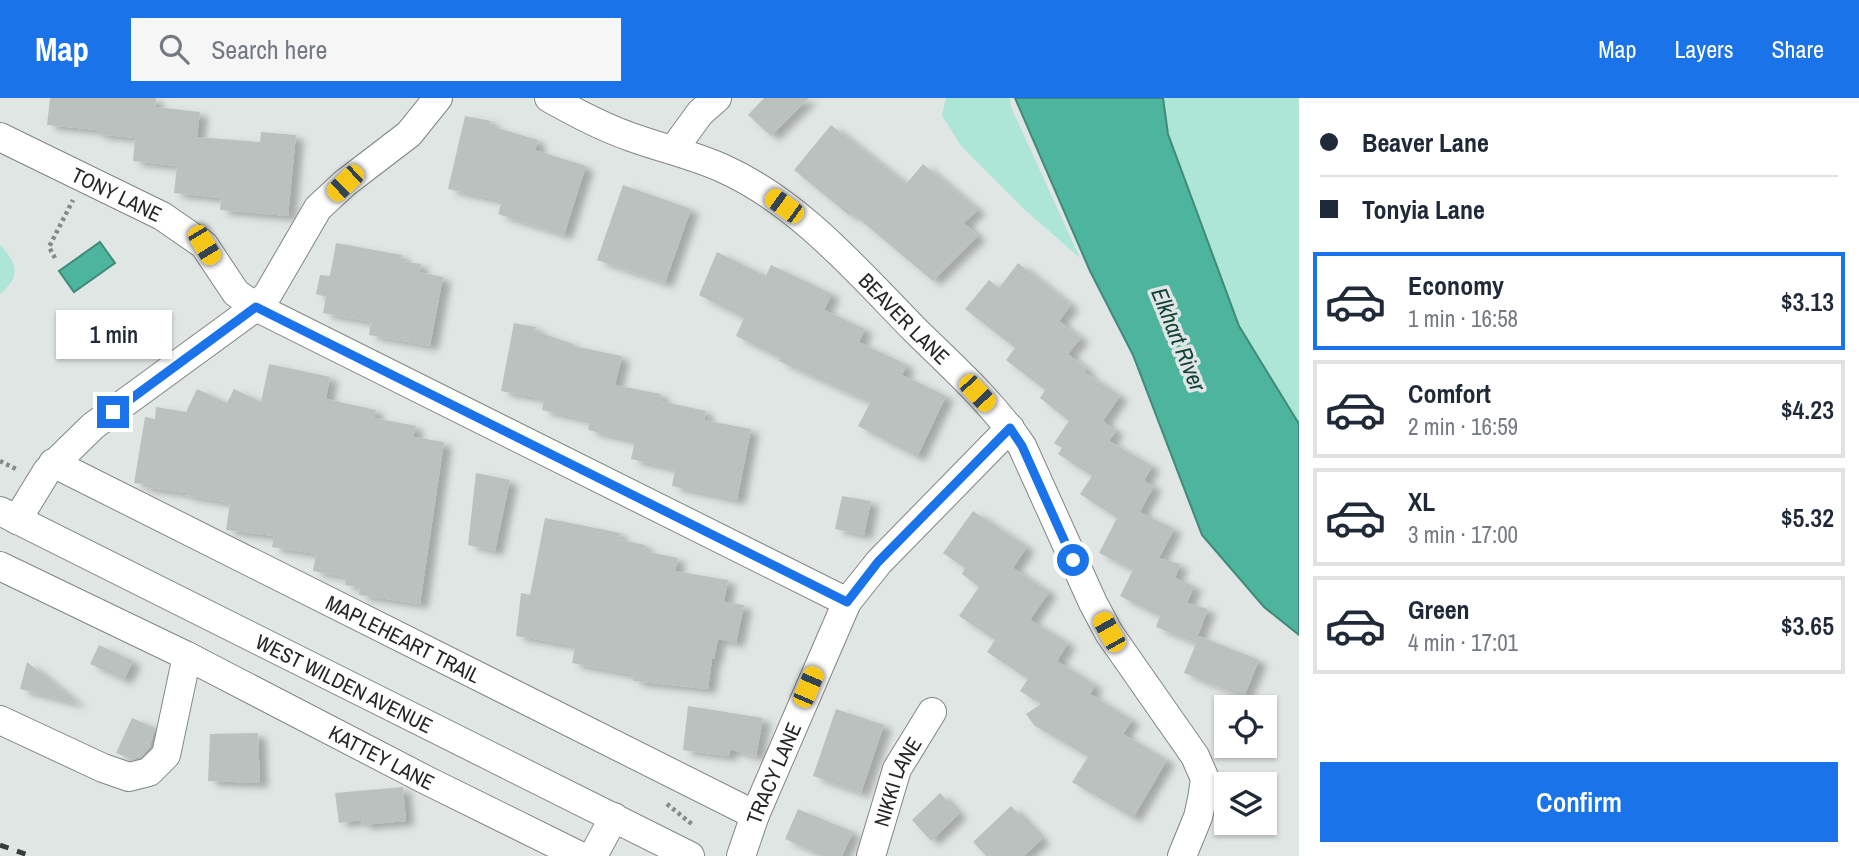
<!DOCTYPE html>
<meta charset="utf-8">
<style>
body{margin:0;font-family:"Archivo Narrow",sans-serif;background:#f6f6f7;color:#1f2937;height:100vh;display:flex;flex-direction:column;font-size:26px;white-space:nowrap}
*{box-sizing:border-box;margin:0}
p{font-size:23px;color:#747a83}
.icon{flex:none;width:38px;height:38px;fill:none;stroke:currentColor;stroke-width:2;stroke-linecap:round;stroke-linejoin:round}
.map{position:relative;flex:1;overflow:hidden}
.side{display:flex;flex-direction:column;background:#fff;width:560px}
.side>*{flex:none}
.hud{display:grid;align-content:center;height:154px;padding:0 21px;background:#fff}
.tools{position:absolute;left:1214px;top:597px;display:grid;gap:14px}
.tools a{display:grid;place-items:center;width:63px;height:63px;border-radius:0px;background:#fff;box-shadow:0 2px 5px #0004;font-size:35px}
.end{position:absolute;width:32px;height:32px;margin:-16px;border:9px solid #1a73e8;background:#fff;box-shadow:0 0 0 4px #fff}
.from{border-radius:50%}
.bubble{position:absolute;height:49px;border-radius:0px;background:#fff;box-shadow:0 2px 5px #0004;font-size:23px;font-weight:600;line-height:49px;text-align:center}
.car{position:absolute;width:21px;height:42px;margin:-21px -10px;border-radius:9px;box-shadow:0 0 5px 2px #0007;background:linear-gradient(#f5c518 24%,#345 0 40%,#f5c518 0 76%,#345 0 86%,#f5c518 0)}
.hud b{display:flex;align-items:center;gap:24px;height:66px;font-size:26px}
.hud b+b{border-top:2px solid #e0e1e3}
.hud i{width:18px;height:18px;background:#1f2937}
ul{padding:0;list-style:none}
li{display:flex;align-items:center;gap:21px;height:98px;margin:0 14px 10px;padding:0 7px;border:4px solid #e0e1e3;border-radius:0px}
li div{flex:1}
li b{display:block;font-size:26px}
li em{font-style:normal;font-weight:600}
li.active{border-color:#1a73e8}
li>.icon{width:63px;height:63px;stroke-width:1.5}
.cta{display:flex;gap:14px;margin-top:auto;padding:14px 21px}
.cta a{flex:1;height:80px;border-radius:0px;background:#1a73e8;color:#fff;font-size:28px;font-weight:600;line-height:80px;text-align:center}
header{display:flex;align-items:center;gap:42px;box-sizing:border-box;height:98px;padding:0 35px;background:#1a73e8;color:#fff}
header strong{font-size:33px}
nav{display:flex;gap:38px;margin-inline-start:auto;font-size:24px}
.search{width:490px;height:63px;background:#f6f6f7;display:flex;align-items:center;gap:18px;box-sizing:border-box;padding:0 24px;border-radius:0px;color:#747a83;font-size:26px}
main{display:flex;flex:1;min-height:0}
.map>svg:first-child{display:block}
.green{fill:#ade5d6}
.water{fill:#4db49d;stroke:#418a79;stroke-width:2}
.building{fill:#bbc1bf;filter:url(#shadow)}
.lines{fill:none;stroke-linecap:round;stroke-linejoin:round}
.minor-casing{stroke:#818685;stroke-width:30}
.path{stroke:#858988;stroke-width:4.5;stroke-dasharray:3.5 3.5;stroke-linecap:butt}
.minor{stroke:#fff;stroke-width:28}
.rail{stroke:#393c3b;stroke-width:5;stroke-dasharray:9 9;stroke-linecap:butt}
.route{stroke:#1a73e8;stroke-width:9}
.labels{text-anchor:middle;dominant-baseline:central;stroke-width:7;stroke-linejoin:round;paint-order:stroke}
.street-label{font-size:21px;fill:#252726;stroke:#e0e6e4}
.water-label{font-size:23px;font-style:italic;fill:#144238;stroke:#e0e6e4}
</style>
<header>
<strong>Map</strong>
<div class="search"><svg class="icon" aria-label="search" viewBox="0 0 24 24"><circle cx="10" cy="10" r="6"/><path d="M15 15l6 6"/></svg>Search here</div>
<nav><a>Map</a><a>Layers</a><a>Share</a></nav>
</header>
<main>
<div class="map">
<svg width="1299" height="758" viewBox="0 0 1299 758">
<defs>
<filter id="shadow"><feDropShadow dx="8" dy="4.5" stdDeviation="3.5" flood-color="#0004"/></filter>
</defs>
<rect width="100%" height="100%" fill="#e0e6e4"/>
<g class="green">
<polygon points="946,0 1010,0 1011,9 1080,160 1025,112 961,48 942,17"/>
<polygon points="1163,0 1299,0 1299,326 1239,228 1168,36"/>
<path d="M0 147C18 166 21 178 0 196Z"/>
</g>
<g class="water">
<polygon points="1015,0 1163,0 1168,36 1239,228 1299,326 1299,537 1264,509 1202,437 1133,257 1090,173"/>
<polygon points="100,144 115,165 74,194 59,173"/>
</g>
<g class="building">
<polygon points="50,0 156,0 155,9 200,14 197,39 260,44 261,34 296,37 288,118 220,112 221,100 174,95 177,68 133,63 135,40 97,36 98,32 47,27"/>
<polygon points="764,0 809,0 771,38 748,17"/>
<polygon points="465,18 491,23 490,28 538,42 535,52 586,68 564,137 498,116 502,103 448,91"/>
<polygon points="831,27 906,86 923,66 978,112 964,125 978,138 933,183 852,115 850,118 794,72"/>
<polygon points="623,87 691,111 665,185 597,162"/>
<polygon points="336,145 402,157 401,163 421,166 419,174 443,179 430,248 369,237 371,224 323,215 326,199 316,196 320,177 330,178"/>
<polygon points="717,154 766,178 771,167 832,196 824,212 865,231 859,244 907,267 902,277 946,298 917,359 858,328 870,305 779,263 780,260 736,238 744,220 699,197"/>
<polygon points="1018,165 1071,207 1059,223 1081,240 1068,256 1087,271 1084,274 1120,298 1103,323 1116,333 1109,343 1152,368 1144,383 1154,388 1140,414 1174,431 1159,460 1180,466 1175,480 1194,488 1187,505 1208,511 1195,545 1156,529 1160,518 1120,498 1133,472 1099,455 1117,420 1080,396 1092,378 1058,356 1062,350 1054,345 1069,323 1040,300 1045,292 1006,262 1015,250 965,211 989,182 999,190"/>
<polygon points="514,225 536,229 535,233 573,246 573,248 622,258 615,287 661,296 660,303 706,313 704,322 751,331 737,402 672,388 675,371 631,361 635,343 588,332 590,323 542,312 544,301 501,293"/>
<polygon points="269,266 330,279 326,301 376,312 374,320 416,328 413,339 444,344 420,506 359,497 360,489 345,487 346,479 313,473 316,456 272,449 274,438 226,432 230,405 185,397 185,395 143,389 143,386 134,385 145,319 155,321 156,309 186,314 197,291 227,305 234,291 261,304"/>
<polygon points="476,375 510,382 495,453 468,447"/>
<polygon points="842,398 871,403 864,437 835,431"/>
<polygon points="973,413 1027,449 1013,470 1049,494 1030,522 1068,545 1057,563 1095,587 1090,596 1132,622 1123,636 1167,662 1133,720 1072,684 1088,659 1034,627 1026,616 1041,606 1020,593 1028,581 987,554 995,542 959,518 979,489 962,476 965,470 943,455"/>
<polygon points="545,420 620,435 619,441 645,447 644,453 678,460 675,473 728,482 724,504 744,507 736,545 718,541 714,561 712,561 708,591 633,583 634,577 572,565 575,548 516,538 521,495 530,497"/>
<polygon points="1199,538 1259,562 1244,599 1184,575"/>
<polygon points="99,547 133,563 124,582 90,566"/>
<polygon points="27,564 79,606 20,591"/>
<polygon points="688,608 763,620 756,659 731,651 728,658 683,652"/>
<polygon points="836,611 884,627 861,695 813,678"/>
<polygon points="132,620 155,630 150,649 141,659 131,661 116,655"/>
<polygon points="258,635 260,685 208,683 210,636"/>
<polygon points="403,689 406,723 362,727 361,722 339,725 335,695"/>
<polygon points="940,695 959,716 931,743 912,722"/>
<polygon points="1011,708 1042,741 1024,758 986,758 973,744"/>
<polygon points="798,711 853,734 842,758 823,758 785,741"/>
</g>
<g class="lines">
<defs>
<g id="minor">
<path id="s1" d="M549 0C576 15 602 29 631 39 661 50 693 57 722 70 799 104 859 175 917 234 954 270 993 305 1022 348L1093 505 1109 535 1195 658 1205 681 1202 701 1198 719 1182 758"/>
<path id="s2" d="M0 39 162 118 204 147 236 195 256 209 847 504"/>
<polyline points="673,52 700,15 717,0"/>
<path id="s3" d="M53 365 755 717"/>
<path id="s4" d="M0 413 690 758"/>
<polyline points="17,422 47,373 93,328 256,209 268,196 318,110 345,85 409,36 438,0"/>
<path id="s5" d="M0 468 187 558 426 682 580 758"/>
<polyline points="0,622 103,670 129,679 149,674 166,657 187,558"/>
<polyline points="593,758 614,719"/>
<path id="s6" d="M741 758 755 717 847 504 879 464 1010 330"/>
<path id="s7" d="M871 758 897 671 932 614"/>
</g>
</defs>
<use href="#minor" class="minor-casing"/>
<g class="path">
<polyline points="55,160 49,149 73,102"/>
<polyline points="0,363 16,371"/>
<polyline points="667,706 693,727"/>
</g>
<use href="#minor" class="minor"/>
<polyline class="rail" points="0,747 31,758"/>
</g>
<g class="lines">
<polyline class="route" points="113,314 256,209 847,504 878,464 1010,330 1022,348 1073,462"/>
</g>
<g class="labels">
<g class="street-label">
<text stroke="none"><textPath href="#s2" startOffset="130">TONY LANE</textPath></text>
<text stroke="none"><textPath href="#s1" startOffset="425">BEAVER LANE</textPath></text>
<text stroke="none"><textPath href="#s3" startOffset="392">MAPLEHEART TRAIL</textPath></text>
<text stroke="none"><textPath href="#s4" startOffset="385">WEST WILDEN AVENUE</textPath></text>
<text stroke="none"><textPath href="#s5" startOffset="427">KATTEY LANE</textPath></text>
<text stroke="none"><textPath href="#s6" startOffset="89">TRACY LANE</textPath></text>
<text stroke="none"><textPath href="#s7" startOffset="79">NIKKI LANE</textPath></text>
</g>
<g class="water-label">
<text transform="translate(1179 241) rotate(68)">Elkhart River</text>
</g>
</g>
</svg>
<div class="tools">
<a><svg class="icon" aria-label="locate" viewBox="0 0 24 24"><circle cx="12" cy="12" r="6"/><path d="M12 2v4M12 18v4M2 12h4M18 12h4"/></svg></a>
<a><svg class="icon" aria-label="layers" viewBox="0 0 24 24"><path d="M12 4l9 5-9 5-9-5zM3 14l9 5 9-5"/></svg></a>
</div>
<i class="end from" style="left:1073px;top:462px"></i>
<i class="end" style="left:113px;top:314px"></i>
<div class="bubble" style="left:56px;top:212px;width:116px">1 min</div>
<i class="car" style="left:345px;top:85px;rotate:226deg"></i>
<i class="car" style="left:784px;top:108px;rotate:306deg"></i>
<i class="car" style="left:204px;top:147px;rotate:149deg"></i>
<i class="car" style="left:977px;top:295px;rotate:137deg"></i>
<i class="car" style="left:1109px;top:534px;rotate:331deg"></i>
<i class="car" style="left:808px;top:589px;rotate:23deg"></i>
</div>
<section class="side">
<div class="hud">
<b><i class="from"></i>Beaver Lane</b>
<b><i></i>Tonyia Lane</b>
</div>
<ul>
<li class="active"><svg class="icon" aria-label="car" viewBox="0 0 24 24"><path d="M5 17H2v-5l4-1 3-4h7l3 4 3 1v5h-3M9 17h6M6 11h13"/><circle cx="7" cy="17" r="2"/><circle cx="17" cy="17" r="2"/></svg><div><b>Economy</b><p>1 min · 16:58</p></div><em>$3.13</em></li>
<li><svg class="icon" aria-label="car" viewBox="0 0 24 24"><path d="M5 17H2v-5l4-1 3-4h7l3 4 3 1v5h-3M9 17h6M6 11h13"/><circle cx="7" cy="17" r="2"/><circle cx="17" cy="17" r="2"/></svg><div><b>Comfort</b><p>2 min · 16:59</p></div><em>$4.23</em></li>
<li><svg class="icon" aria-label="car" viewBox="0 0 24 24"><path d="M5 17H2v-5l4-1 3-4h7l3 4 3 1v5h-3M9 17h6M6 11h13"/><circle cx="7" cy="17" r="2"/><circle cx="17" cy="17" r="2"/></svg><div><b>XL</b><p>3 min · 17:00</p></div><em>$5.32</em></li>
<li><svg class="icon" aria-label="car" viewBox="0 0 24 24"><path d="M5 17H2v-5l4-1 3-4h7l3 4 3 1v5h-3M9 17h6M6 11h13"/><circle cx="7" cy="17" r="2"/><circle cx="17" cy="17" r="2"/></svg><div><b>Green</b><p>4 min · 17:01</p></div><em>$3.65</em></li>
</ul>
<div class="cta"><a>Confirm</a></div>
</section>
</main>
